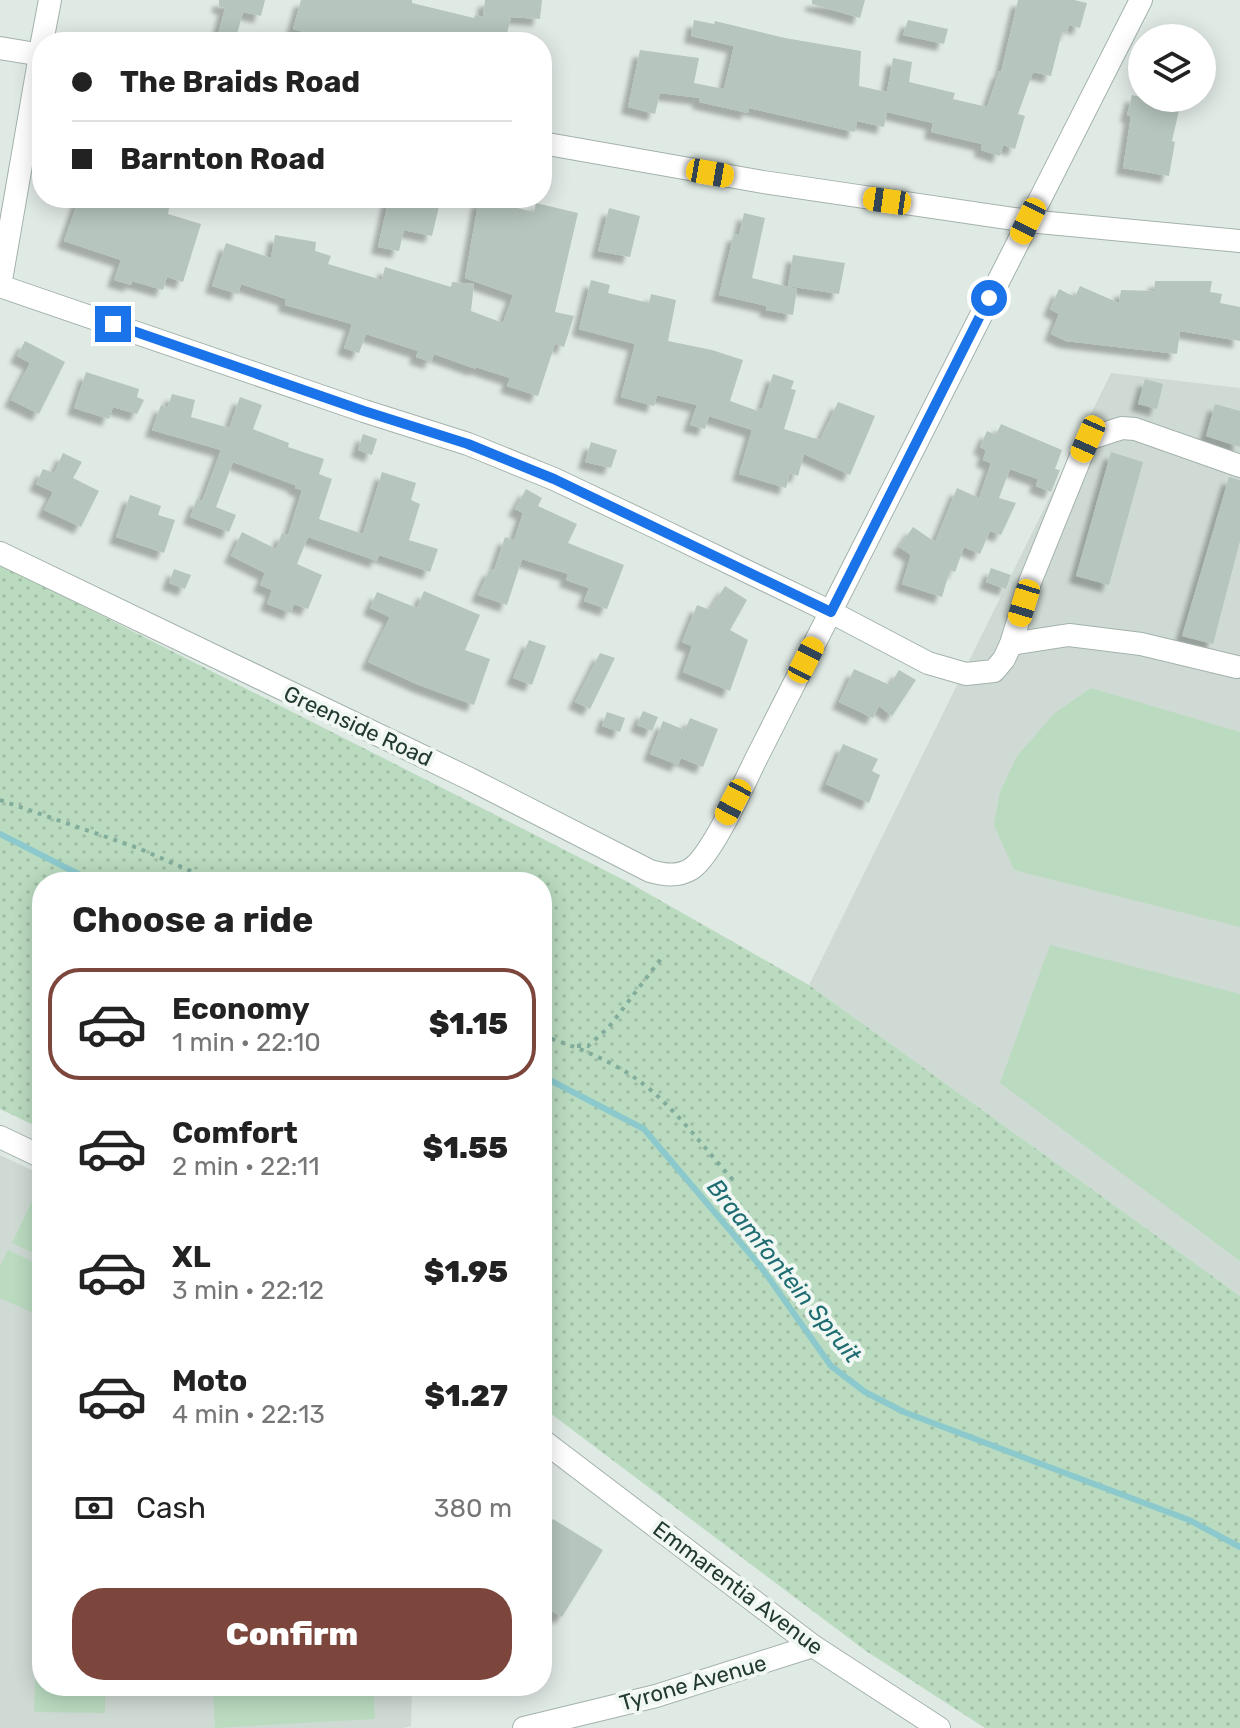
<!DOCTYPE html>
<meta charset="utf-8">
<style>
body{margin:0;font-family:Rubik,sans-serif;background:#f6f6f6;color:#222;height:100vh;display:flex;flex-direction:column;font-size:30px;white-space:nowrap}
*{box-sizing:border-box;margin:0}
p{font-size:26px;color:#767676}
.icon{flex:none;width:44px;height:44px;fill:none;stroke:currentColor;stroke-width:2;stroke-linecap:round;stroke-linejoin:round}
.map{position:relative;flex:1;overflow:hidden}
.details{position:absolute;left:32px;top:872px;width:520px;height:824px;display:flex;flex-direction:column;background:#fff;border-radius:32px;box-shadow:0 4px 20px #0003}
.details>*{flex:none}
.guide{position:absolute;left:32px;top:32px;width:520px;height:176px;border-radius:32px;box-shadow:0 4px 20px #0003;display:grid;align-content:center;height:176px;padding:0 40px;background:#fff}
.tools{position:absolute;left:1128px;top:24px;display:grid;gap:16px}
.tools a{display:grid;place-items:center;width:88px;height:88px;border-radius:50%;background:#fff;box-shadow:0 4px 20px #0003;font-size:40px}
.end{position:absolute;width:36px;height:36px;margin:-18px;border:10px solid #1a73e8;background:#fff;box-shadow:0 0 0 4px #fff}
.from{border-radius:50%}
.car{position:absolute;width:24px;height:48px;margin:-24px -12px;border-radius:10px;box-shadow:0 0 6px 2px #0007;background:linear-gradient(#f5c518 24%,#345 0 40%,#f5c518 0 76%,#345 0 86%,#f5c518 0)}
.guide b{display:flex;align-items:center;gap:28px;height:76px;font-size:30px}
.guide b+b{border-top:2px solid #e0e0e0}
.guide i{width:20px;height:20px;background:#222}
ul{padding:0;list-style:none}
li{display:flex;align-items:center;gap:24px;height:112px;margin:0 16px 12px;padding:0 24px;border:4px solid transparent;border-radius:32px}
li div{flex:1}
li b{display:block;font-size:30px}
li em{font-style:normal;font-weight:800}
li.selected{border-color:#7c463d}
li>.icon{width:72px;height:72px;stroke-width:1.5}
h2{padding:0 40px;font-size:36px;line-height:96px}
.pay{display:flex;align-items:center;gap:20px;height:88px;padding:0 40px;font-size:30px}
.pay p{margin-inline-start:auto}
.cta{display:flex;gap:16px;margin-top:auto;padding:16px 40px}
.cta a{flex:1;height:92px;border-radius:32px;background:#7c463d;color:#fff;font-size:32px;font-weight:800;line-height:92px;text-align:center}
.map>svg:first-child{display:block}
.built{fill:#cfdad4}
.grass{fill:url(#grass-dots)}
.pitch{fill:#badbc0}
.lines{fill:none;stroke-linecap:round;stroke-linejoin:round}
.stream{stroke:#8bc9cd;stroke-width:6}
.building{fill:#b6c5be;filter:url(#shadow)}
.minor-casing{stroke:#a3b2ab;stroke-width:24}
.path{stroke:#82ac9b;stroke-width:4;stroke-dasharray:4 6;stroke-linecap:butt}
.minor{stroke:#fff;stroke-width:22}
.route{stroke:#1a73e8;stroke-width:10}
.labels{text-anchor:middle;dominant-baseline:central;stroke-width:8;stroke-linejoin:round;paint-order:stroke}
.street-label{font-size:22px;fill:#223a31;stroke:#f1f7f3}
.water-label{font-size:24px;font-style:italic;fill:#1f6d72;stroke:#f1f7f3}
</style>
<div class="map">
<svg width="1240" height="1728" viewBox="0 0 1240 1728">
<defs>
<pattern id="grass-dots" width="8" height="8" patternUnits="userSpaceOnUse" patternTransform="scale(2)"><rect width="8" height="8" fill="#badbc0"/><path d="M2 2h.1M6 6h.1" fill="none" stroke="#a0bda5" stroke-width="1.8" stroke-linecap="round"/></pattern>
<filter id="shadow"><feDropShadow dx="-7" dy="7" stdDeviation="2" flood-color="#0004"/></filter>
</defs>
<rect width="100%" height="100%" fill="#e0eae5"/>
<g class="built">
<polygon points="1111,373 1240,388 1240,1296 809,985"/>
<polygon points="0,1155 42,1175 42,1686 412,1686 411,1726 403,1728 0,1728"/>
</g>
<polygon class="grass" points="0,564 628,882 809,985 1240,1296 1240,1728 985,1728 866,1651 542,1407 542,882 42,882 42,1129 0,1109"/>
<g class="pitch">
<polygon points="1091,688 1240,732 1240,927 1014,870 994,825 1000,792 1017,756 1055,713"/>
<polygon points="1050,945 1240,994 1240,1261 1000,1083"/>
<polygon points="32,1201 42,1205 42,1257 12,1243"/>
<polygon points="8,1250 42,1266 42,1317 0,1298 0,1266"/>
<polygon points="35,1681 42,1681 42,1686 105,1686 105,1713 34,1712"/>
<polygon points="213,1686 373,1686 375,1719 215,1728"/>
</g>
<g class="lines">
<g class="stream">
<polyline points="0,834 94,882"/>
<polyline points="542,1076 644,1129 761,1267 831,1366 865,1392 904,1412 1189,1520 1240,1547"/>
</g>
</g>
<g class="building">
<polygon points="219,0 265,0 261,16 243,12 235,42 216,42 225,8 219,6"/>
<polygon points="301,0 412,0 412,3 474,18 475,15 483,17 485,0 542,0 540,19 511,17 506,38 494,35 492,42 450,36 448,42 440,42 405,33 403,42 342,42 293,29"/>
<polygon points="812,0 865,0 860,18 812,4"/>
<polygon points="1018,0 1074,0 1087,3 1080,28 1069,25 1067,33 1062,32 1051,76 1033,72 1018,114 1025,116 1015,149 1003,145 1000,156 981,150 982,144 931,132 933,123 887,112 884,127 857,121 855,132 749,108 748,113 699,102 700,98 660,93 655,114 628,107 640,50 699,58 694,83 724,89 734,46 691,36 694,20 714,24 715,21 785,38 861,51 859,86 887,92 893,58 912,62 909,82 955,93 953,99 987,107 999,71 1001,72"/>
<polygon points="908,20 948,29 944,44 903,35"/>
<polygon points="1132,95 1180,106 1172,141 1175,142 1169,176 1123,168 1131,116 1127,115"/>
<polygon points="79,198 171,198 168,214 201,224 183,282 167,277 163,290 132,281 131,285 114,280 121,260 64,241"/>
<polygon points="389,198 441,198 432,236 404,230 399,251 378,247"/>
<polygon points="479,199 534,212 536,203 578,213 555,312 574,316 564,347 555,344 538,396 507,386 510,378 476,367 476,369 434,354 431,362 416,357 418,351 366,334 359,353 344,348 352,324 285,305 286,299 241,284 238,294 212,286 226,243 271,258 275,235 316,242 315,251 331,256 328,264 382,280 385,267 451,287 452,282 474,284 471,311 503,323 513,295 465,278"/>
<polygon points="609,208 640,216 630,257 598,251"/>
<polygon points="744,213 765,218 752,278 797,289 793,315 766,310 767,306 719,295 734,234 739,235"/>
<polygon points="793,255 845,263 839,294 788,286"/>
<polygon points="591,280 610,285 608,293 649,303 651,294 676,300 668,341 712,350 743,360 730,401 758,411 759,408 762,409 773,374 794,381 791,389 796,390 784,429 820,440 838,402 875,416 850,475 804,454 798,476 790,473 786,488 739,474 752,430 709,416 705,429 690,425 697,405 657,395 654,406 621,397 635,344 579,329"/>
<polygon points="1155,281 1212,281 1210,292 1222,294 1220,303 1240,307 1240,341 1180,331 1177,354 1066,341 1051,334 1059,314 1050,309 1059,289 1075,297 1080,286 1119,303 1121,290 1154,291"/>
<polygon points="25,341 65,362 39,414 11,400 30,363 17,356"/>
<polygon points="86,372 139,389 137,397 144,400 137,414 113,407 109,419 74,408"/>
<polygon points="1145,379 1163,384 1157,409 1138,404"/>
<polygon points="172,394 195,400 191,417 229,428 240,397 262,405 253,429 289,443 288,447 324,459 319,474 332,479 319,519 363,534 382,472 416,483 411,500 420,504 409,540 438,549 430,572 379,555 377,561 308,537 297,564 322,575 308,609 294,604 291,613 267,604 272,590 260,585 265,573 231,556 242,532 276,549 282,533 288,535 302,490 295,488 295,485 233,462 216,507 236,515 229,532 190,517 197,499 202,501 221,450 152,430 161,405 168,407"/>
<polygon points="1215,404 1240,411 1240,447 1206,436"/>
<polygon points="1001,424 1062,450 1055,469 1060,470 1051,492 1036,486 1038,479 1010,469 999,498 1016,503 1001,535 990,531 980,554 964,547 955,572 950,570 942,597 902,584 911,555 899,547 913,527 935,542 957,488 979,498 991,463 983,460 986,450 980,447 987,431 996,435"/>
<polygon points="363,434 377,439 372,455 358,450"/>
<polygon points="591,442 617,450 611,468 585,462"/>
<polygon points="1111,452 1143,462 1109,585 1076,576"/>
<polygon points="63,453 82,462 73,478 99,491 81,527 44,510 53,492 36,484 43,469 54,473"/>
<polygon points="1229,477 1240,480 1240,541 1213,644 1182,636"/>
<polygon points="526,489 542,498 538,506 577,524 568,543 624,565 607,609 584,601 589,588 566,580 568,574 522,559 507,605 478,595 490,569 494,570 505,537 514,540 523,513 515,509"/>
<polygon points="130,495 161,506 158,515 175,520 164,553 116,537"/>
<polygon points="991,568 1011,575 1006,589 986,582"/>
<polygon points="174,569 191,575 185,589 169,583"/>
<polygon points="725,586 747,600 730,630 748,640 730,691 683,672 692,646 682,642 697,605 710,610"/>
<polygon points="424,591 480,615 465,650 490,659 474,705 419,685 368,662 390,617 370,608 377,592 417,608"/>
<polygon points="529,640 546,646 532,685 513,678"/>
<polygon points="600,653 615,658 590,709 575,702"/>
<polygon points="854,669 890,685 899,670 916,680 892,716 879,706 873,718 839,702"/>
<polygon points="643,711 658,717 652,731 637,725"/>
<polygon points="607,712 625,718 620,732 602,726"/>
<polygon points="690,718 718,729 703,767 681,758 678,765 650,754 663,721 685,730"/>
<polygon points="843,744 878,759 872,771 880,775 869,803 826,784"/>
<polygon points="553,1519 603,1550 562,1617 542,1605 542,1537"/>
</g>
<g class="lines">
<defs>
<g id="minor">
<polyline points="42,42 50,0"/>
<polyline points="0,48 42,55"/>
<polyline points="542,143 763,182 1028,221 1240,241"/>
<polyline points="0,286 364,411 468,444 554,479 649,524 831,612 928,663 966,674 994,671 1004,659 1011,644 1030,582 1088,439 1122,428 1135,429 1240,466"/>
<polyline points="0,286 42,44"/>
<path d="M0 553 470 779 650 871C664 875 678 877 691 869 712 856 745 781 757 757L1141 0"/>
<polyline points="1011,644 1069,635 1141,644 1237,667"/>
<polyline points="0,1137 42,1157"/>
<polyline points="542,1440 813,1646 939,1728"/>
<polyline points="524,1728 656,1696 813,1646"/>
</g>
</defs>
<use href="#minor" class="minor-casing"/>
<g class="path">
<polyline points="0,800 138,848 216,882"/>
<path d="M542 1036C575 1046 610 1060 638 1080 674 1106 703 1147 733 1180"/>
<polyline points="577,1046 588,1046 609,1027 663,956"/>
</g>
<use href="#minor" class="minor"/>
</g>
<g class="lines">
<polyline class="route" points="113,324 364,411 468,444 554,479 831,612 989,298"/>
</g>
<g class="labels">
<g class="street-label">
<text transform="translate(358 726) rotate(25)">Greenside Road</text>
<text transform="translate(738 1588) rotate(37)">Emmarentia Avenue</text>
<text transform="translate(693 1683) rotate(-16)">Tyrone Avenue</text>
</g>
<g class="water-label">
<text transform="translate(784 1271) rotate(51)">Braamfontein Spruit</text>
</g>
</g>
</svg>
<div class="tools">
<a><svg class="icon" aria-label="layers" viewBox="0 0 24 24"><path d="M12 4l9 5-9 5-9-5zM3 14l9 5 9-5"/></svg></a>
</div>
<i class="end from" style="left:989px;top:298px"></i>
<i class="end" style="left:113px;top:324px"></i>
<i class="car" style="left:710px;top:173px;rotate:100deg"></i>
<i class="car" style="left:887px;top:201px;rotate:278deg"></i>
<i class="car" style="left:1028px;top:221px;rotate:206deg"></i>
<i class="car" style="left:1088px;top:439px;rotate:204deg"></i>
<i class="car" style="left:1024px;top:603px;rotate:197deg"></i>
<i class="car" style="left:806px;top:660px;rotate:27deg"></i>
<i class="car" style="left:733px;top:802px;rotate:208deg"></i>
<div class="guide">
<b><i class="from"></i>The Braids Road</b>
<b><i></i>Barnton Road</b>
</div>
<section class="details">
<h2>Choose a ride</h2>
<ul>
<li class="selected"><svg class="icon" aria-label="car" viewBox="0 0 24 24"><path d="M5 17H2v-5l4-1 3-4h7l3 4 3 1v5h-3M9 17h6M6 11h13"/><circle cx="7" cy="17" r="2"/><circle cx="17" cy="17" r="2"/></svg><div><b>Economy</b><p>1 min · 22:10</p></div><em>$1.15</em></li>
<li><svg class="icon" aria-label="car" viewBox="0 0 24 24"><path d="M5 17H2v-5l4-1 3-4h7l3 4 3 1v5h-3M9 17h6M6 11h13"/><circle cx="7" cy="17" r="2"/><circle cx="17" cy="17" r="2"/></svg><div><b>Comfort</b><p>2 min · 22:11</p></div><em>$1.55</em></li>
<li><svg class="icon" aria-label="car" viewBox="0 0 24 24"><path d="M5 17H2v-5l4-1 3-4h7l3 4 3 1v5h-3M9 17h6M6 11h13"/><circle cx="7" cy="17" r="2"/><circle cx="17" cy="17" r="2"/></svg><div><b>XL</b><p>3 min · 22:12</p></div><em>$1.95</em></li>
<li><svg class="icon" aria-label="car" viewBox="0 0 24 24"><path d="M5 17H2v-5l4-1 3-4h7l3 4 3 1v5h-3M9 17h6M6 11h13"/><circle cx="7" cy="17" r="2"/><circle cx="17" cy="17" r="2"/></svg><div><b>Moto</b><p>4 min · 22:13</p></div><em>$1.27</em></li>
</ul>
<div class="pay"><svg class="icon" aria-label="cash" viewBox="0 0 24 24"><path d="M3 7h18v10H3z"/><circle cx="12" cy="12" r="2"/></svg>Cash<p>380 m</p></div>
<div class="cta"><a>Confirm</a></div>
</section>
</div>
